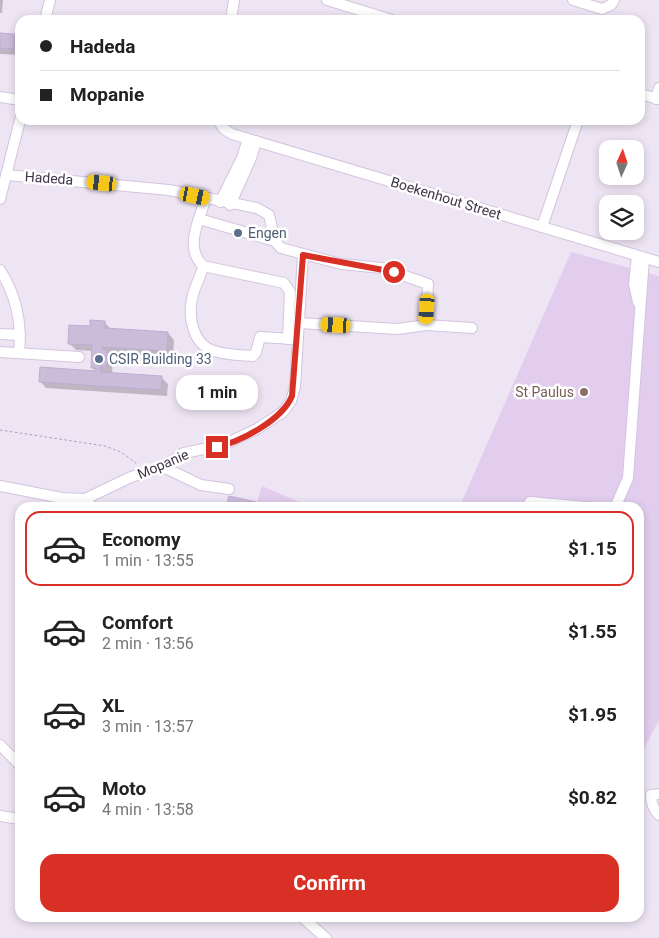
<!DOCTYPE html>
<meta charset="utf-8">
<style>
body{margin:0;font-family:Roboto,sans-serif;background:#f2f2f2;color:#222;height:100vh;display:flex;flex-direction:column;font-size:19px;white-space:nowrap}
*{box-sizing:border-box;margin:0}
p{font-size:16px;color:#767676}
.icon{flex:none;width:28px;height:28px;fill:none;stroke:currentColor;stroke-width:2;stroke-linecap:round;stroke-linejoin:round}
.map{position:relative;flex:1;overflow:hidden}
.sheet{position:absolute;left:15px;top:502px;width:629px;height:420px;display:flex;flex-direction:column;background:#fff;border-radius:15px;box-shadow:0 2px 8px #0003}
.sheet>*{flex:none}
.banner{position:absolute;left:15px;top:15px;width:630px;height:110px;border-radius:15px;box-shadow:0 2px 8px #0003;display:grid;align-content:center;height:110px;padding:0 25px;background:#fff}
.needle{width:32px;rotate:3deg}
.tools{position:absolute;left:599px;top:140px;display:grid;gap:10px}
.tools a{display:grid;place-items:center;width:45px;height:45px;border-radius:10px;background:#fff;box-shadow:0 2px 8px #0003;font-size:25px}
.end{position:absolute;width:22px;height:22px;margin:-11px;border:6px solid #d93025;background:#fff;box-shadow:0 0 0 2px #fff}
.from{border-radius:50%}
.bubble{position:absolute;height:35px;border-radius:15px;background:#fff;box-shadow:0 2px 8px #0003;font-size:16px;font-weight:700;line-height:35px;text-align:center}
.car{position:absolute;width:15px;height:30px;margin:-15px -8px;border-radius:6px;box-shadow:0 0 4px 1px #0007;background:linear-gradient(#f5c518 24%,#345 0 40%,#f5c518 0 76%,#345 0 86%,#f5c518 0)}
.banner b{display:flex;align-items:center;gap:18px;height:48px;font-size:19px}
.banner b+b{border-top:1px solid #e0e0e0}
.banner i{width:12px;height:12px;background:#222}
ul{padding:9px 0 0;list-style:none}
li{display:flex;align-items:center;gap:15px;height:75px;margin:0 10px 8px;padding:0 15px;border:2px solid transparent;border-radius:15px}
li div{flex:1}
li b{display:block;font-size:19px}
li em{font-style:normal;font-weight:700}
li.current{border-color:#d93025}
li>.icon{width:45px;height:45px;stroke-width:1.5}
.primary-button{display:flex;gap:10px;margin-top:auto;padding:10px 25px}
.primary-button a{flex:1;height:58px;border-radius:15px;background:#d93025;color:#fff;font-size:20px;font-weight:700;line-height:58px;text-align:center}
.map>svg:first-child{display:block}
.education{fill:#e2cdee}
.shadow{fill:#0003}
.building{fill:#cbbcda;stroke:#bfacd2}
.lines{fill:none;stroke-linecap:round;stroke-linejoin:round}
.minor-casing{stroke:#d3c4de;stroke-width:12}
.path{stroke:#af97c3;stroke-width:1;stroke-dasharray:2.5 2.5;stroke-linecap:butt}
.minor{stroke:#fff;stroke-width:10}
.route{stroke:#d93025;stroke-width:6}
.service-dot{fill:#5c6f8a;stroke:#fff;stroke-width:2}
.education-dot{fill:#8d6e63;stroke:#fff;stroke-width:2}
.labels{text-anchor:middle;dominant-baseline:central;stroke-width:5;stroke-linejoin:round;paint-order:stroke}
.street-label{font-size:14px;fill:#3e3447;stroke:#fff}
.service-label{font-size:14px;fill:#4e5e75;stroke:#fff;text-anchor:start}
.education-label{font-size:14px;fill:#785e54;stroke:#fff;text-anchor:end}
</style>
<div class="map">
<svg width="659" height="938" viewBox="0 0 659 938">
<rect width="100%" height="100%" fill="#eee5f4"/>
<g class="education">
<polygon points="571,252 659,276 659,720 639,758 639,508 459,508"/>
<polygon points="262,486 311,507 226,508 229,496 257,502"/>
</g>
<g class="shadow">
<polygon points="0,0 3,0 2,13 0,13"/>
<polygon points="0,34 14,35 20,40 20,55 0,54"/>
<polygon points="104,322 111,329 168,333 174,340 173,357 108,353 113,358 112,374 161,377 168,384 167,396 46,388 40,381 97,372 92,368 93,351 76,350 69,343 91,328"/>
</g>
<g class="building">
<polygon points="0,33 15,34 14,49 0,48"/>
<polygon points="90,320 105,321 105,328 168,332 167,351 102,347 102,350 107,350 106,367 100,367 100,372 162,376 161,390 39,382 40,367 96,371 96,368 91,368 92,345 68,344 69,325 90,326"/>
<polygon points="229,496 256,502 255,508 226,508"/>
</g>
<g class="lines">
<defs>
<g id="minor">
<polyline points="327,0 392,20"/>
<polyline points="573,0 602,9 611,5 614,0"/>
<polyline points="45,20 50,0"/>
<polyline points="231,20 234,0"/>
<polyline points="640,94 659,99"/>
<polyline points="0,97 20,100"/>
<polyline points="656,99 659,88"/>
<polyline points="218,120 224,129 232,134 659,262"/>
<polyline points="7,175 169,190 257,208 269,215 275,241 281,248 341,264 382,268 428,284 426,325 398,329 299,323"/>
<path d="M206 198C199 220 184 247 203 266L284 283 290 292 288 339"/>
<polyline points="0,199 20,120"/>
<polyline points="220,202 242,158 248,139"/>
<polyline points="230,205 251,158 256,141"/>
<polyline points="199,219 275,241"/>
<polyline points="542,227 578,120"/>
<polyline points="637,256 634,284 638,302"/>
<path d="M203 266C201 277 194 287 192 299 188 317 193 345 214 351 226 355 240 355 253 356L256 352 260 337 294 339"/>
<path d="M0 270C16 295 22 324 19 353"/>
<polyline points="426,325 472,328"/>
<polyline points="0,334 20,335"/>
<polyline points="0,352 79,357"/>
<polyline points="163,467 201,485 229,489"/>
<polyline points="0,486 62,498 85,499 131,477 163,467 184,453 223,445 257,429 283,412 291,401 295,387 303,255"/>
<polyline points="85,499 93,508"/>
<polyline points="527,508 530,502 595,508"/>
<polyline points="615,508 628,478 644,258"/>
<polyline points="0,745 20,765"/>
<path d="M659 794 651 795C651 803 653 809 659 815"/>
<polyline points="0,816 20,819"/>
<polyline points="303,918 326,938"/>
</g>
</defs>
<use href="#minor" class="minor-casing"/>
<polyline class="path" points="0,430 105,446 121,452 137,464"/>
<use href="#minor" class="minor"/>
</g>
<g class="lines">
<path class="route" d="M217 447C242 441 282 420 292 396L303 255 394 272"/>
</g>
<g class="service-dot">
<circle cx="238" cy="233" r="5"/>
<circle cx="99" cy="359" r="5"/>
</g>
<circle class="education-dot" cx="584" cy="392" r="5"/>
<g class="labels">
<g class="street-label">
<text transform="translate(49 178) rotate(4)">Hadeda</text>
<text transform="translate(446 198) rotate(17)">Boekenhout Street</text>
<text transform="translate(163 464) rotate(-23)">Mopanie</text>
</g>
<g class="service-label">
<text x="248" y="233">Engen</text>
<text x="109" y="359">CSIR Building 33</text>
</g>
<g class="education-label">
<text x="574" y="392">St Paulus</text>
</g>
</g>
</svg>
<div class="tools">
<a><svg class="needle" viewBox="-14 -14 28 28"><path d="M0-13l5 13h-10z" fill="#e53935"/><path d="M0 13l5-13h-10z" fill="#767676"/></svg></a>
<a><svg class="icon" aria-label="layers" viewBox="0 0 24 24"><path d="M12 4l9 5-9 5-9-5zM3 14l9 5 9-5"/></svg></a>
</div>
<i class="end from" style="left:394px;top:272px"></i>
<i class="end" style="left:217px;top:447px"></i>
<div class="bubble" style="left:176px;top:375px;width:82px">1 min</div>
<i class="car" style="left:102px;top:183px;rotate:276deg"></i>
<i class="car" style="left:195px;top:196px;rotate:102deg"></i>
<i class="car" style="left:427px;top:309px;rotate:184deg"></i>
<i class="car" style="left:336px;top:325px;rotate:273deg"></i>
<div class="banner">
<b><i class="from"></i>Hadeda</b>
<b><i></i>Mopanie</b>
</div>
<section class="sheet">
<ul>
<li class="current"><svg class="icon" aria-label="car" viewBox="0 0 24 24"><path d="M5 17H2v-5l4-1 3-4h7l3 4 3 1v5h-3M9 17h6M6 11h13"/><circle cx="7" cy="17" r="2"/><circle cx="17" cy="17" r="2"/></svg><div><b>Economy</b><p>1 min · 13:55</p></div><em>$1.15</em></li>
<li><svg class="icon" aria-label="car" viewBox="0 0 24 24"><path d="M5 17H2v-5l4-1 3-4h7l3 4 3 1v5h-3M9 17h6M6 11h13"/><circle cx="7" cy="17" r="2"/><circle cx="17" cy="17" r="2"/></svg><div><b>Comfort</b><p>2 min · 13:56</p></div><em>$1.55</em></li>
<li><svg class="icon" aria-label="car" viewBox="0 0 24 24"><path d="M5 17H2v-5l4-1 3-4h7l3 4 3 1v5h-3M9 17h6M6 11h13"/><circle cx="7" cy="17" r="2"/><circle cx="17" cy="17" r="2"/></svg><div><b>XL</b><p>3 min · 13:57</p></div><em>$1.95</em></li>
<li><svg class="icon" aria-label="car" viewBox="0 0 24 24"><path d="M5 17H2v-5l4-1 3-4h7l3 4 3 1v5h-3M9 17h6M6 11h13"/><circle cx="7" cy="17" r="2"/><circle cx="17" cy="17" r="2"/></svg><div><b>Moto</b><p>4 min · 13:58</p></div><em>$0.82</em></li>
</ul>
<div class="primary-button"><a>Confirm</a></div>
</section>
</div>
